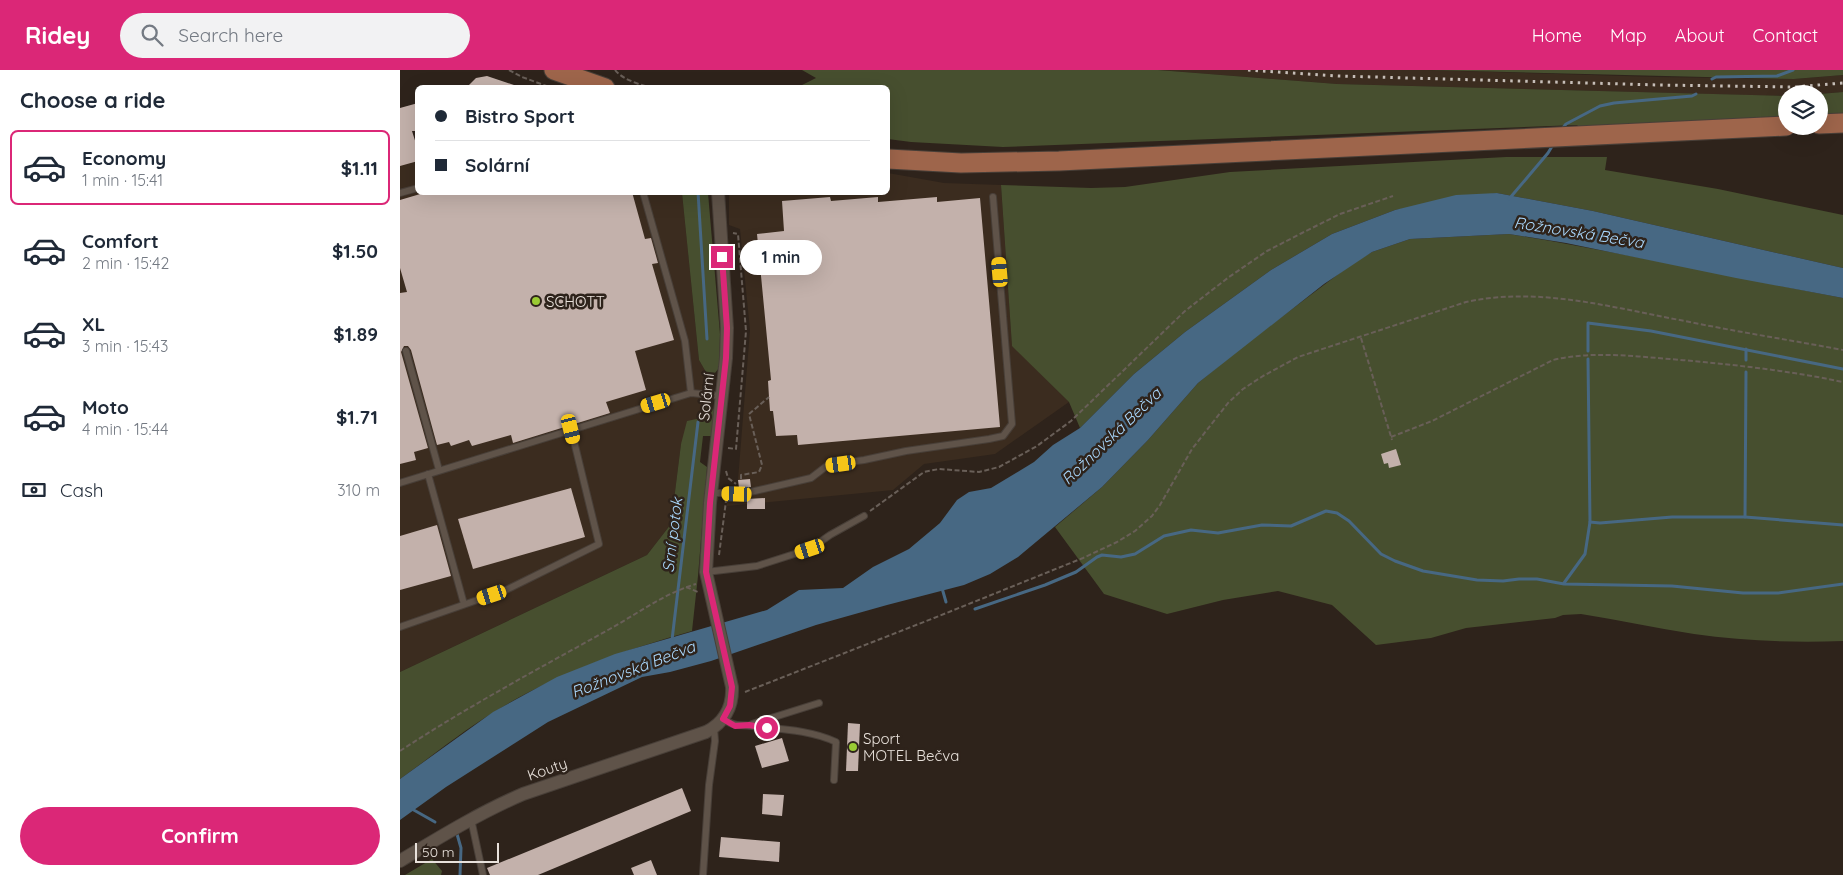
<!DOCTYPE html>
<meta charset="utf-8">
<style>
body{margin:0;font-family:Quicksand,sans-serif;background:#f2f2f3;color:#1f2937;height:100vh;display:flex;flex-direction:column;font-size:19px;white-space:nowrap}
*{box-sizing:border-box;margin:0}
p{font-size:16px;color:#747a83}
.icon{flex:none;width:28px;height:28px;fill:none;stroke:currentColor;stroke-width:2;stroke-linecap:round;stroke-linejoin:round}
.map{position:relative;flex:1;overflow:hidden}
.panel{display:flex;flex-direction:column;background:#fff;width:400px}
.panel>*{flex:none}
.hud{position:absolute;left:15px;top:15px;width:475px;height:110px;border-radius:8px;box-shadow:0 5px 20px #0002;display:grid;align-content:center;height:110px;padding:0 20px;background:#fff}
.fabs{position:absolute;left:1378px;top:15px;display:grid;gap:10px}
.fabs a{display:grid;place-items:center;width:50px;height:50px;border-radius:50%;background:#fff;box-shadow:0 5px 20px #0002;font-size:25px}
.scale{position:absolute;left:15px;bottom:12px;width:84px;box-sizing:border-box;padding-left:5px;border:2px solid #e8e1db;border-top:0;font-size:14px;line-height:18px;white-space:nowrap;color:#e8e1db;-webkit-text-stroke:4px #2e231b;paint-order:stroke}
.end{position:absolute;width:22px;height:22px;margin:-11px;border:6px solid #db2777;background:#fff;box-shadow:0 0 0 2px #fff}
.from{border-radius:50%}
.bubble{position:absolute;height:35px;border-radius:18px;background:#fff;box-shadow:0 5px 20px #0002;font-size:16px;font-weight:700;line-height:35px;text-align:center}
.car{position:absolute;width:15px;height:30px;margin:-15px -8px;border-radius:6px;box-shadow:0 0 4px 1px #0007;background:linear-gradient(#f5c518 24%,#345 0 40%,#f5c518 0 76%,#345 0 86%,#f5c518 0)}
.hud b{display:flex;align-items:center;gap:18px;height:48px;font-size:19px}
.hud b+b{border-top:1px solid #e0e1e3}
.hud i{width:12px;height:12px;background:#1f2937}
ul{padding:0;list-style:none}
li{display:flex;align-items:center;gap:15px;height:75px;margin:0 10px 8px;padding:0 10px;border:2px solid transparent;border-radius:8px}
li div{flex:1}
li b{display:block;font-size:19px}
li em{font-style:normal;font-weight:700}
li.current{border-color:#db2777}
li>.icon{width:45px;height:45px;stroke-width:1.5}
h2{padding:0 20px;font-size:22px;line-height:60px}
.pay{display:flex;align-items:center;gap:12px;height:55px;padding:0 20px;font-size:19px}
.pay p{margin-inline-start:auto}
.cta{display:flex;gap:10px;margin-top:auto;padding:10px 20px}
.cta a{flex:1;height:58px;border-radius:30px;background:#db2777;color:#fff;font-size:20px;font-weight:700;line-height:58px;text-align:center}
header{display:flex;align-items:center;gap:30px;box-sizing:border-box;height:70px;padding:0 25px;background:#db2777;color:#fff}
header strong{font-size:24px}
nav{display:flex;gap:28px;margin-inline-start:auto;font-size:18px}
.search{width:350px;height:45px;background:#f2f2f3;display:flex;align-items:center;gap:12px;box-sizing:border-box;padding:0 18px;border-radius:28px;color:#747a83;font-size:19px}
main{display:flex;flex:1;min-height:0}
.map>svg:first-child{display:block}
.built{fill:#3b2c1f}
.green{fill:#474f2f}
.water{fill:#476883}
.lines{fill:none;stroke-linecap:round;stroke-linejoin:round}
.stream{stroke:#476883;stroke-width:3}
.building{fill:#c3b1ab}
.lane-casing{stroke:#483f38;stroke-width:8}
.street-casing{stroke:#483f38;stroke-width:14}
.primary-casing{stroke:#483f38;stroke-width:21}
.path{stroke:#695f58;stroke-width:2;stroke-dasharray:5 2.5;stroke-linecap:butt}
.lane{stroke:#5f5349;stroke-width:6}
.street{stroke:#5f5349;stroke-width:12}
.primary{stroke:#9e654b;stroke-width:19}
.rail{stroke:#c6beb8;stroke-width:3;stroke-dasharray:2.5 5;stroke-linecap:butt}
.route{stroke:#db2777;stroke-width:6}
.poi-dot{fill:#9acb34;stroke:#2e231b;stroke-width:2}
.labels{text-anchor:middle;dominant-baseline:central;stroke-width:5;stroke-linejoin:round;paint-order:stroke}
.poi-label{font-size:15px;fill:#e8e1db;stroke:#2e231b;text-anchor:start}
.street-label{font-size:15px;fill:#e8e1db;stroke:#2e231b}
.water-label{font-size:16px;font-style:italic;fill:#a9d7fc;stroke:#2e231b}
</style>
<header>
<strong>Ridey</strong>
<div class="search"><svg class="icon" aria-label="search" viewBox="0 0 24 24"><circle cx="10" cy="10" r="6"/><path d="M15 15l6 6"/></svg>Search here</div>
<nav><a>Home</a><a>Map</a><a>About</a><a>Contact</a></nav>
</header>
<main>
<section class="panel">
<h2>Choose a ride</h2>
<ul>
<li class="current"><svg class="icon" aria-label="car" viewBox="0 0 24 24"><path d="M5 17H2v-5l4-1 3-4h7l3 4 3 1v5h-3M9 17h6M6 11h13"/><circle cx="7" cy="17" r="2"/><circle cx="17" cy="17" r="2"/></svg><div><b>Economy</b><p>1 min · 15:41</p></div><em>$1.11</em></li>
<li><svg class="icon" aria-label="car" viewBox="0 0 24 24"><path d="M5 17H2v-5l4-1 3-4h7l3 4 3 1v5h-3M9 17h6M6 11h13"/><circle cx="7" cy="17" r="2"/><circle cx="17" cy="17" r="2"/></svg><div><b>Comfort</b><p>2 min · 15:42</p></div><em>$1.50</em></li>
<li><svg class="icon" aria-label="car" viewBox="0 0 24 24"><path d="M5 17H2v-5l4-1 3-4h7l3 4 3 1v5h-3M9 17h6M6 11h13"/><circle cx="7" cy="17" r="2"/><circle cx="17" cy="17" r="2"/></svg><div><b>XL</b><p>3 min · 15:43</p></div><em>$1.89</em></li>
<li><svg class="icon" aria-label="car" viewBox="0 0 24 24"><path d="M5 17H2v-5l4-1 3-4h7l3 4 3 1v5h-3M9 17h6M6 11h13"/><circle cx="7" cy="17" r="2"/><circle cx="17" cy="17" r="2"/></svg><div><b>Moto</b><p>4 min · 15:44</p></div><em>$1.71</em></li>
</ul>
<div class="pay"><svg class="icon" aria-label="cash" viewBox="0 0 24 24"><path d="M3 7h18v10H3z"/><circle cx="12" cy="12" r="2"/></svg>Cash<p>310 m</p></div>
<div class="cta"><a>Confirm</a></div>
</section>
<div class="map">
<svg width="1443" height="805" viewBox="0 0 1443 805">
<rect width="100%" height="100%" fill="#2e231b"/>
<g class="built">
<polygon points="758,0 1028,0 1259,7 1394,9 1443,5 1443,22 1419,24 1386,24 1386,26 1345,25 937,14"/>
<polygon points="0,55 17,80 18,122 282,123 299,290 310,309 306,323 306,347 281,374 271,454 247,485 0,602"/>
<polygon points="488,103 544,113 601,115 612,275 669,332 595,384 524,394 493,420 327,436 327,431 346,429 345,418 351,417 350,409 338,410 350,260 340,159 329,155 329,123 488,122"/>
</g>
<g class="green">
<polygon points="402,0 758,0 937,14 1386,26 1386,48 1183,61 1177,55 603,77 511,72 488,69 488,18 396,18 416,8"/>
<polygon points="1028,0 1443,0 1443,5 1394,9 1345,8"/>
<polygon points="1443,22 1443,45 1419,46 1419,24"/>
<polygon points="1106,87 1207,87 1205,100 1318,119 1443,145 1443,198 1193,141 1097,123 995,140 932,164 871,200 785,262 734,304 680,358 669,332 612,276 601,115 691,118 725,117 830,102"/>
<polygon points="282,123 308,123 320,264 319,298 310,309 299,290"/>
<path d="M1109 164C1221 182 1332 207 1443 228V571C1394 573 1343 571 1294 564 1256 558 1218 550 1181 544L1163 545 1155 548 1066 558 1031 568 976 575 932 535 878 521 823 530 767 544 704 524 655 457 702 417 748 370 798 313 846 274 953 193 972 182 1010 169Z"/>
<path d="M306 336 312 337 314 340 312 366H303L300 392 307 397 298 506 292 561C222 581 155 604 94 642 61 662 31 687 0 709V602L247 485 271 454 281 374 287 351 306 347Z"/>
<polygon points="32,789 42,801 41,805 5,805"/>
</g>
<polygon class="water" points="1097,123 1193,141 1443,198 1443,228 1336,208 1166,173 1109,164 1010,169 972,182 924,214 798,313 748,370 702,417 618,487 590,504 564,515 487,535 416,555 311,591 270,602 242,607 148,652 46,717 0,750 0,709 93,642 157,607 215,584 367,540 399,520 443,518 473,497 509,479 540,453 557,430 569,422 591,418 634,392 653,375 680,358 734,304 785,262 871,200 932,164 995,140 1056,125"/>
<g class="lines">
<g class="stream">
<polyline points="1312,9 1316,7 1377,6 1393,0"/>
<polyline points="1162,59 1166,54 1200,36 1214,33 1292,26 1296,24"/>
<polyline points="298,122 307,269"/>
<polyline points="1109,129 1148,83 1154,73"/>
<polyline points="1188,281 1188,253 1251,261 1443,299"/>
<polyline points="1346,290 1346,279"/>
<polyline points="1345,447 1346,302"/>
<polyline points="1190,452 1200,453 1272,447 1345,447 1443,455"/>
<polyline points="1164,513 1185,484 1190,452 1188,289"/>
<polyline points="542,518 546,532"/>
<polyline points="575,539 645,515 676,502 697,487 702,485 721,487 735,484 764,466 791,460 818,463 862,455 891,456 926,441 937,443 949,451 981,484 995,491 1023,501 1077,510 1103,511 1119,509 1137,509 1164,514 1272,516 1343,523 1378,523 1443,514"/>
<polyline points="272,570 298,352"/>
<polyline points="12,739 35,752"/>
<polyline points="57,764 61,778 60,805"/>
</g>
</g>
<g class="building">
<polygon points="87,6 117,16 117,18 66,18 76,8"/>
<polygon points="18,33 18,61 12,61 18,80 18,91 0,96 0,38"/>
<polygon points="27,122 232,122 245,169 251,168 258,193 252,194 274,270 235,281 246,320 206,332 210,343 113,373 111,365 72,376 69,370 51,376 49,372 37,375 11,280 8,276 4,276 1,282 28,378 14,382 16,390 0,394 0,223 7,222 0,198 0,130"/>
<polygon points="430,127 431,131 478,127 478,132 537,127 537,132 580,128 600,357 398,375 397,365 376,366 373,341 370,341 369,327 368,311 371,310 357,164 384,161 382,131"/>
<polygon points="996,379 1001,395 989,398 988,393 984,394 981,384"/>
<polygon points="350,409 351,417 339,418 338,410"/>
<polygon points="171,418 185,467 73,499 58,449"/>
<polygon points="365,428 365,439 347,439 347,429"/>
<polygon points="37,455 51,506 0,520 0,466"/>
<polygon points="448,653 460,654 458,701 446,701"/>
<polygon points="382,668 389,691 362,698 355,676"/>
<polygon points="282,718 291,741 138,805 90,805 87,798"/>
<polygon points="363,724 384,725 382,746 362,744"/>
<polygon points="321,767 380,772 379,792 319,787"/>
<polygon points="251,790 257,805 234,805 231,798"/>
</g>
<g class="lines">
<defs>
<g id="lane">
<polyline points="243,122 285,271 291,323"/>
<polyline points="0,123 18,118"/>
<polyline points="6,281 39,400"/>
<polyline points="28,404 64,534"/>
<polyline points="0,413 291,323 322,326"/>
<polyline points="311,423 346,423 411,408 428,395 464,390 506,381 589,369 603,366 612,354 593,127"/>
<polyline points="306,502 357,496 410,479 430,465 464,446"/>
<polyline points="0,557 106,520 199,474 171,359"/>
<path d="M323 649C338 658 337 654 352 656 379 659 411 660 436 672L434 710"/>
<polyline points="352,654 419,633"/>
<polyline points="71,749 83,805"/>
<polyline points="303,805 309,715 315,671 314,658"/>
</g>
<path id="street" d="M0 791C40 767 79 743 123 724L306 662C324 653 333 637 332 617L306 502 310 433 326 288 327 258 318 122"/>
<g id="primary">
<polyline points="154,0 205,18"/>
<polyline points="1419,54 1443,53"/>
<polyline points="488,89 561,93 659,91 1386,56"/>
</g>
</defs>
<use href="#lane" class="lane-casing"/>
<use href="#street" class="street-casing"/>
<use href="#primary" class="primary-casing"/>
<g class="path">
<polyline points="109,0 122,7 152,18"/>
<path d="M215 0C223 10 239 14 251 18"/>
<polyline points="961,268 992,370"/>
<path d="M991 367 1032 351 1153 290C1191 281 1231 286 1270 289 1328 294 1386 300 1443 312"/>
<polyline points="328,378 336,379 346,261 338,164 333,163"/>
<polyline points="326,401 328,408 336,414"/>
<polyline points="341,409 341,405 359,402 362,395 349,344 369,327"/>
<polyline points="470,441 524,402 539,399 579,402 599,397 637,376 671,351 785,241 829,207 867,181 902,163 940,144 993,126"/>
<polyline points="319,485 326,431"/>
<polyline points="286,517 298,522"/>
<path d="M345 622 534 548 683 488 717 472 735 461 752 446 760 435 792 379 828 333 843 319 863 306 898 287 1066 232C1140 216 1213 238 1285 251 1338 262 1390 270 1443 280"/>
<path d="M0 681C67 637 138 599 208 560 237 544 263 524 296 514"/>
</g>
<use href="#lane" class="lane"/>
<use href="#street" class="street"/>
<use href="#primary" class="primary"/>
<polyline class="rail" points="848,0 938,6 1259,15 1394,17 1443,13"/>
</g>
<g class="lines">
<polyline class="route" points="322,187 327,258 326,288 310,433 306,502 332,617 330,636 323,649 335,656 349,655 367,658"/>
</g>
<g class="poi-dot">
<circle cx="136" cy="231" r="5"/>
<circle cx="453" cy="677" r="5"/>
</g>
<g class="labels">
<g class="poi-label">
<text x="146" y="231">SCHOTT</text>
<text x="463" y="668">Sport<tspan x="463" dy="17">MOTEL Bečva</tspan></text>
</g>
<g class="street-label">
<text transform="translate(306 327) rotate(-84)">Solární</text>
<text transform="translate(147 699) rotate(-19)">Kouty</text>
</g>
<g class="water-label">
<text transform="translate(1179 162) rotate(9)">Rožnovská Bečva</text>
<text transform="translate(711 366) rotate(-44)">Rožnovská Bečva</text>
<text transform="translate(272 465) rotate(-83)">Srní potok</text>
<text transform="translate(233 599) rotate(-21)">Rožnovská Bečva</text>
</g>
</g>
</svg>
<div class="fabs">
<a><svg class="icon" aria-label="layers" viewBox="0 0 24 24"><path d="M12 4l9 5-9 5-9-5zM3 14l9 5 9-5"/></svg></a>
</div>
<div class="scale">50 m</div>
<i class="end from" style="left:367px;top:658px"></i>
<i class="end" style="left:322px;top:187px"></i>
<div class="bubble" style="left:340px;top:170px;width:82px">1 min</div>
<i class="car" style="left:600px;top:202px;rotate:355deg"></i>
<i class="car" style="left:256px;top:333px;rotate:253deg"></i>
<i class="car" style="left:171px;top:359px;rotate:166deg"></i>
<i class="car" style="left:441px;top:394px;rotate:262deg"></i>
<i class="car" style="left:337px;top:424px;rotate:272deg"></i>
<i class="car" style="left:410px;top:479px;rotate:252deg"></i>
<i class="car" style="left:92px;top:525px;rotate:252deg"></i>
<div class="hud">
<b><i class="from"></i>Bistro Sport</b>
<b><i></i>Solární</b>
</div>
</div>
</main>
